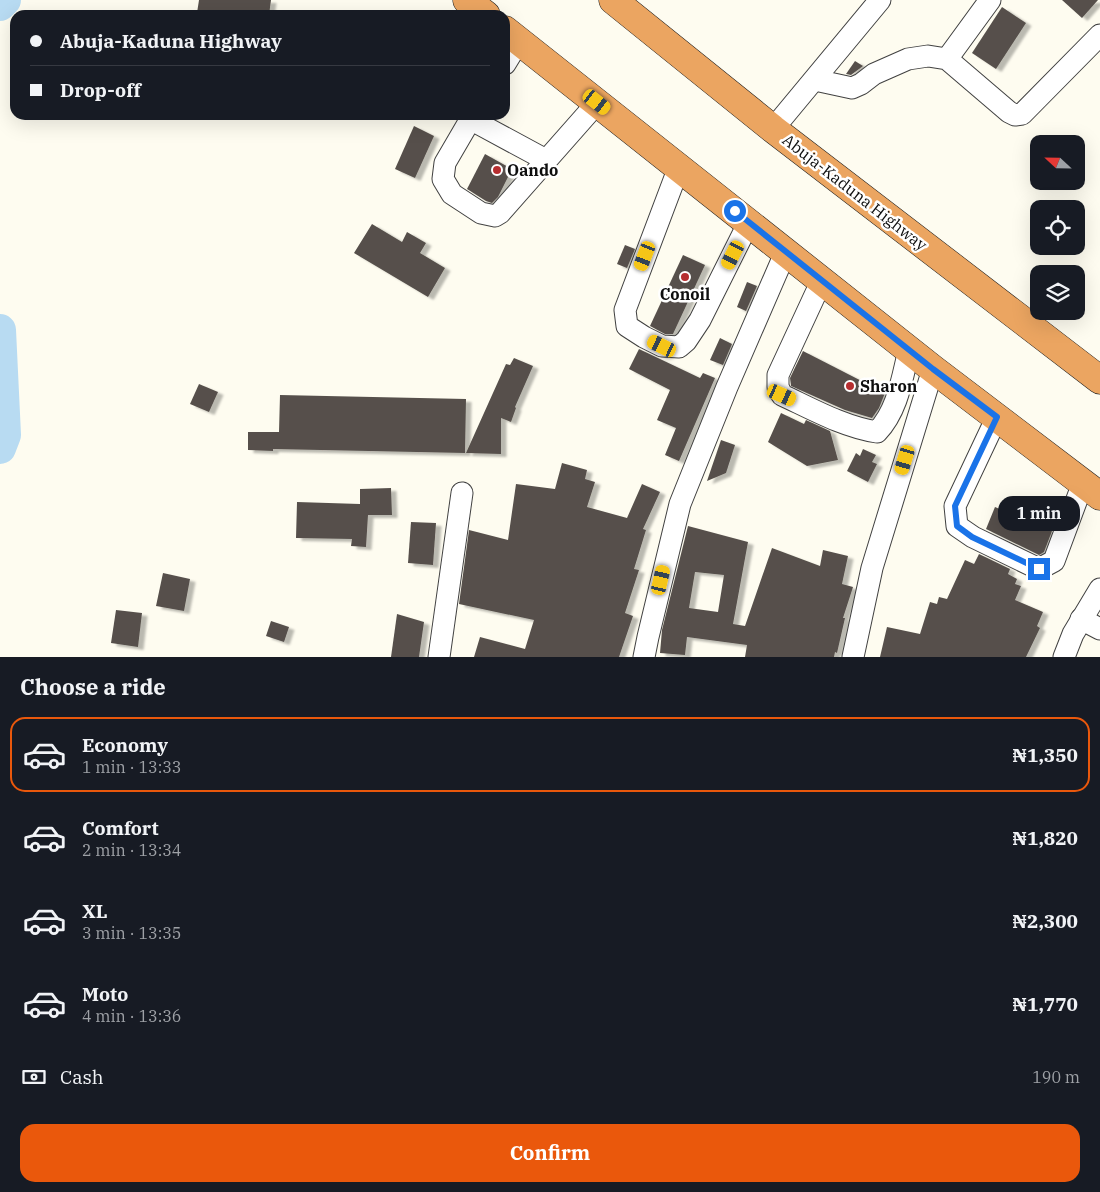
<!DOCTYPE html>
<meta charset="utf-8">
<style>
body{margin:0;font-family:"IBM Plex Serif",serif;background:#242831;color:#f1f3f6;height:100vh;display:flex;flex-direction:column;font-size:19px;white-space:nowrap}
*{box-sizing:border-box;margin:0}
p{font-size:16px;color:#9ea1a6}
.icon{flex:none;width:28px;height:28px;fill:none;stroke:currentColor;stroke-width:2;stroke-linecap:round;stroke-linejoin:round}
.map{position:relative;height:657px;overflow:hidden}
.details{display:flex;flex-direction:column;background:#171b24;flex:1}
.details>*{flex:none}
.top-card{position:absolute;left:10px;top:10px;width:500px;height:110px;border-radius:15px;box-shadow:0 5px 20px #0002;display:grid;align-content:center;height:110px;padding:0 20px;background:#171b24}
.needle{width:32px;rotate:292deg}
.buttons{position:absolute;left:1030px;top:135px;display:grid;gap:10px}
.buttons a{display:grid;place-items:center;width:55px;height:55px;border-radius:10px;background:#171b24;box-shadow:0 5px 20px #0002;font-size:25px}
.end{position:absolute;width:22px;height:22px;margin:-11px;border:6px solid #1a73e8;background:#fff;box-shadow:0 0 0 2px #fff}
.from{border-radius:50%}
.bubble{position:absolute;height:35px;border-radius:15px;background:#171b24;box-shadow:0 5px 20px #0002;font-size:16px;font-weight:700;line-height:35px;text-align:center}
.car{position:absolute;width:15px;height:30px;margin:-15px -8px;border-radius:6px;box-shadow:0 0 4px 1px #0007;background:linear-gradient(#f5c518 24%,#345 0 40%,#f5c518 0 76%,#345 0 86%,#f5c518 0)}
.top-card b{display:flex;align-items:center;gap:18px;height:48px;font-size:19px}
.top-card b+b{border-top:1px solid #363941}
.top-card i{width:12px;height:12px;background:#f1f3f6}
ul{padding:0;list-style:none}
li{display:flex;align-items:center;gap:15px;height:75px;margin:0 10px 8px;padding:0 10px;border:2px solid transparent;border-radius:15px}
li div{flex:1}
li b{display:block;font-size:19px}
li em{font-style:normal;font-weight:700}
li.selected{border-color:#ea580c}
li>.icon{width:45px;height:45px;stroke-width:1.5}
h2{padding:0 20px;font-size:22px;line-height:60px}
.pay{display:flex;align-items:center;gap:12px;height:55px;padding:0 20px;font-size:19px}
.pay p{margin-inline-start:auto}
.button{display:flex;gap:10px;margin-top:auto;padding:10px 20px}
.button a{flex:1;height:58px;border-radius:15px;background:#ea580c;color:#fff;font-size:20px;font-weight:700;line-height:58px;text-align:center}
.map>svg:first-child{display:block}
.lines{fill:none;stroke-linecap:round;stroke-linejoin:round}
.river{stroke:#b8dbf2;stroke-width:32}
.building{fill:#56504b;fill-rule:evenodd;filter:url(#shadow)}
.minor-casing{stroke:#414141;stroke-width:23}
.highway-casing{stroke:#1f1f1f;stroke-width:29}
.minor{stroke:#fff;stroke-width:21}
.highway{stroke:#eba561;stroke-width:28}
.route{stroke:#1a73e8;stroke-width:6}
.poi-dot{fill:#b62e30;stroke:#fff;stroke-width:2}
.labels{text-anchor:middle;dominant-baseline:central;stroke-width:5;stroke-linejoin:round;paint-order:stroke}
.poi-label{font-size:16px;font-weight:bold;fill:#0e0e0e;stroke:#fff;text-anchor:start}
.street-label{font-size:16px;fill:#0e0e0e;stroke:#fff}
</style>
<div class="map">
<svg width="1100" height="657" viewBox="0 0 1100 657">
<defs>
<filter id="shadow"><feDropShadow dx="5.5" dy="3" stdDeviation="1" flood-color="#0004"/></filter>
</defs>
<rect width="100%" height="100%" fill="#fefcf0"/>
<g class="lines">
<g class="river">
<polyline points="0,5 5,0"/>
<polyline points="0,330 5,435 0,448"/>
</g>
</g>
<g class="building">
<polygon points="199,0 271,0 269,15 209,15 197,13"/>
<polygon points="1062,0 1098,0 1082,18"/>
<polygon points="1002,7 1026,23 996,69 972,53"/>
<polygon points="855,61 863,66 851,75 846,74"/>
<polygon points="414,126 434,136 415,178 395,169"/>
<polygon points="485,154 512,169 498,197 492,203 486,201 467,189"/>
<polygon points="372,224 402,242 407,232 426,243 420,253 445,268 428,297 354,253"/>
<polygon points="625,245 635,249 627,268 617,264"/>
<polygon points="683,255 705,265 673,334 665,334 650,326"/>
<polygon points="747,282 757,286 746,311 737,307"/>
<polygon points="720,338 732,344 723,365 710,360"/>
<polygon points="639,349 700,378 703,373 715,378 679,461 665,455 676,428 657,420 670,390 629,369"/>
<polygon points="803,351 885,393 879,408 872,418 845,410 791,386 790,378"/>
<polygon points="514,358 533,366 515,407 516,408 511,422 501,418 501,454 466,453 506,364 510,365"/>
<polygon points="199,384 218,392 209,412 190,404"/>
<polygon points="280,395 466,399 465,453 273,449 273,451 248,450 248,432 279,432"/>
<polygon points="781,413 804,424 806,420 830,431 838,460 807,466 768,442"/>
<polygon points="721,440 735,445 726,473 707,481"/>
<polygon points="863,449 876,455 872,462 877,464 868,482 847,471 856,453 860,456"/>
<polygon points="562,463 587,470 585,479 595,482 587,507 627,518 642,484 660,492 643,529 646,530 634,569 639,570 625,613 633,616 619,657 474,657 480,637 525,649 534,620 459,604 469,530 508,540 516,484 555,489"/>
<polygon points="391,488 392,515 368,515 366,547 351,546 352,539 296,538 297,502 360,504 360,489"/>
<polygon points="995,507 1052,531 1044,552 1039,555 986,529"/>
<polygon points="411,522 436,523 433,565 408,563"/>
<path d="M688 526 748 542 733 624 745 626 772 548 820 566 823 550 848 556 842 584 853 587 843 618H845L837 653 835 652 834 657H745L747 645 687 637 685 655 660 653 662 630ZM695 572 724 575 718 612 689 608Z"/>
<polygon points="979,554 1010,569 1008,574 1017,579 1015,584 1021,586 1015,600 1043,612 1037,626 1040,628 1026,657 880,657 887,627 920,634 930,602 937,604 939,597 947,599 965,560 974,564"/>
<polygon points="163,573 190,579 184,611 156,606"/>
<polygon points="116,610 142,613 138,647 111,643"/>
<polygon points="397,614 424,622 419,657 391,657"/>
<polygon points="271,621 289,627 284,642 266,636"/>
</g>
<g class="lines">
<defs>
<g id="minor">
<polyline points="947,59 990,0"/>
<polyline points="505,64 519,41"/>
<polyline points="815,80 852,88 861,84 874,74 908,59 928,56 947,59 1009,112 1015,115 1022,114 1100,35"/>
<polyline points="473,115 445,163 443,179 452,194 481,213 495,216 500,213 597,103"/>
<polyline points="470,119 546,160"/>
<polyline points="773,129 880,0"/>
<polyline points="679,167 625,310 627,326 644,337 662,346 679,347 686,341 700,320 749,222"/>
<path d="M822 280 778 375V387L782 395C812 409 844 427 877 432 898 410 902 378 909 350"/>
<polyline points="997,417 955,506 957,526 973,537 1039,569 1054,561 1083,483"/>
<polyline points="1081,619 1100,629"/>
<polyline points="439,657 462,493"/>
<polyline points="644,657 648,637 680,504 727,387 786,251"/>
<polyline points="853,657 872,568 933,369"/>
<polyline points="1064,657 1073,634 1100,589"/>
</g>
<g id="highway">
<polyline points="467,0 486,15"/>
<polyline points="613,0 773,129 1100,380"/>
<polyline points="505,30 933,369 1100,496"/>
</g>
</defs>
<use href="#minor" class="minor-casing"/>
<use href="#highway" class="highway-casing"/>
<use href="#minor" class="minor"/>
<use href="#highway" class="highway"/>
</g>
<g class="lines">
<polyline class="route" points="735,211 933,369 997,417 955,506 957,526 972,537 1039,569"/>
</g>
<g class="poi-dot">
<circle cx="497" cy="170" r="5"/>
<circle cx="685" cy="277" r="5"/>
<circle cx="850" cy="386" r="5"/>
</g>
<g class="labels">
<g class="poi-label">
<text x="507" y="170">Oando</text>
<text x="685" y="294" text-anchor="middle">Conoil</text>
<text x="860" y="386">Sharon</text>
</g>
<g class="street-label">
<text transform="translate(855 192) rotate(38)">Abuja-Kaduna Highway</text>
</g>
</g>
</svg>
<div class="buttons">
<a><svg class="needle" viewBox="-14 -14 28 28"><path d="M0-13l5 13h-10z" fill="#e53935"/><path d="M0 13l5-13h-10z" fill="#9ea1a6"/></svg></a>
<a><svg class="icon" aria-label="locate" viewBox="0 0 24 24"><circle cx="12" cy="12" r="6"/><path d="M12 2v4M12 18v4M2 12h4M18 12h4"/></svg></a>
<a><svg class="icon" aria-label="layers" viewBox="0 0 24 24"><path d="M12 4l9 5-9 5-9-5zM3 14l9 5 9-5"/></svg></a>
</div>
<i class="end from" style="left:735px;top:211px"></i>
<i class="end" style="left:1039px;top:569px"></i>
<div class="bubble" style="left:998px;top:496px;width:82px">1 min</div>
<i class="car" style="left:597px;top:102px;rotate:128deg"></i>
<i class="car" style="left:733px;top:255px;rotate:207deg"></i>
<i class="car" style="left:645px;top:256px;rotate:201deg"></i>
<i class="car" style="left:662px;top:346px;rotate:296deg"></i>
<i class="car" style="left:782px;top:395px;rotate:114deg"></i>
<i class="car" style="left:905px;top:460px;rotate:197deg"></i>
<i class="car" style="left:661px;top:580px;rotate:13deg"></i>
<div class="top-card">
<b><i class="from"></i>Abuja-Kaduna Highway</b>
<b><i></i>Drop-off</b>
</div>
</div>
<section class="details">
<h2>Choose a ride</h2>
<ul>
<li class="selected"><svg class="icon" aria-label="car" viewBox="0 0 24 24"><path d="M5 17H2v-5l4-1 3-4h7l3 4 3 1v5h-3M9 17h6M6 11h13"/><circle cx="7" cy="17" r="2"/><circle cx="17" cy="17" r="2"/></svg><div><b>Economy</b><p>1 min · 13:33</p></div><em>₦1,350</em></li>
<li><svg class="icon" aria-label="car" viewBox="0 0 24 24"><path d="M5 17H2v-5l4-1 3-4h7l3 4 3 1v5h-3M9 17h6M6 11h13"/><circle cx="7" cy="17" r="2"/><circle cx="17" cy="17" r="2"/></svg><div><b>Comfort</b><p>2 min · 13:34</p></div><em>₦1,820</em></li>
<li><svg class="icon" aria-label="car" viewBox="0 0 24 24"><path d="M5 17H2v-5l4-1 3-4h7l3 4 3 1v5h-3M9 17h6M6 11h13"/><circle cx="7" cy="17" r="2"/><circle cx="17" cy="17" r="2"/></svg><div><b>XL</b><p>3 min · 13:35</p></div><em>₦2,300</em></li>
<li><svg class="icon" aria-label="car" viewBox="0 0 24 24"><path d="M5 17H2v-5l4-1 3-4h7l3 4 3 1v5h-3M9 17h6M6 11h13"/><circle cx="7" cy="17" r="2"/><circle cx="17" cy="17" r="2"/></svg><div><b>Moto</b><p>4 min · 13:36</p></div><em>₦1,770</em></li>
</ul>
<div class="pay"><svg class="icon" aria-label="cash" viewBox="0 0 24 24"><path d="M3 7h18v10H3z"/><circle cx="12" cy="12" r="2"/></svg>Cash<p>190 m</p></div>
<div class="button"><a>Confirm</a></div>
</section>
